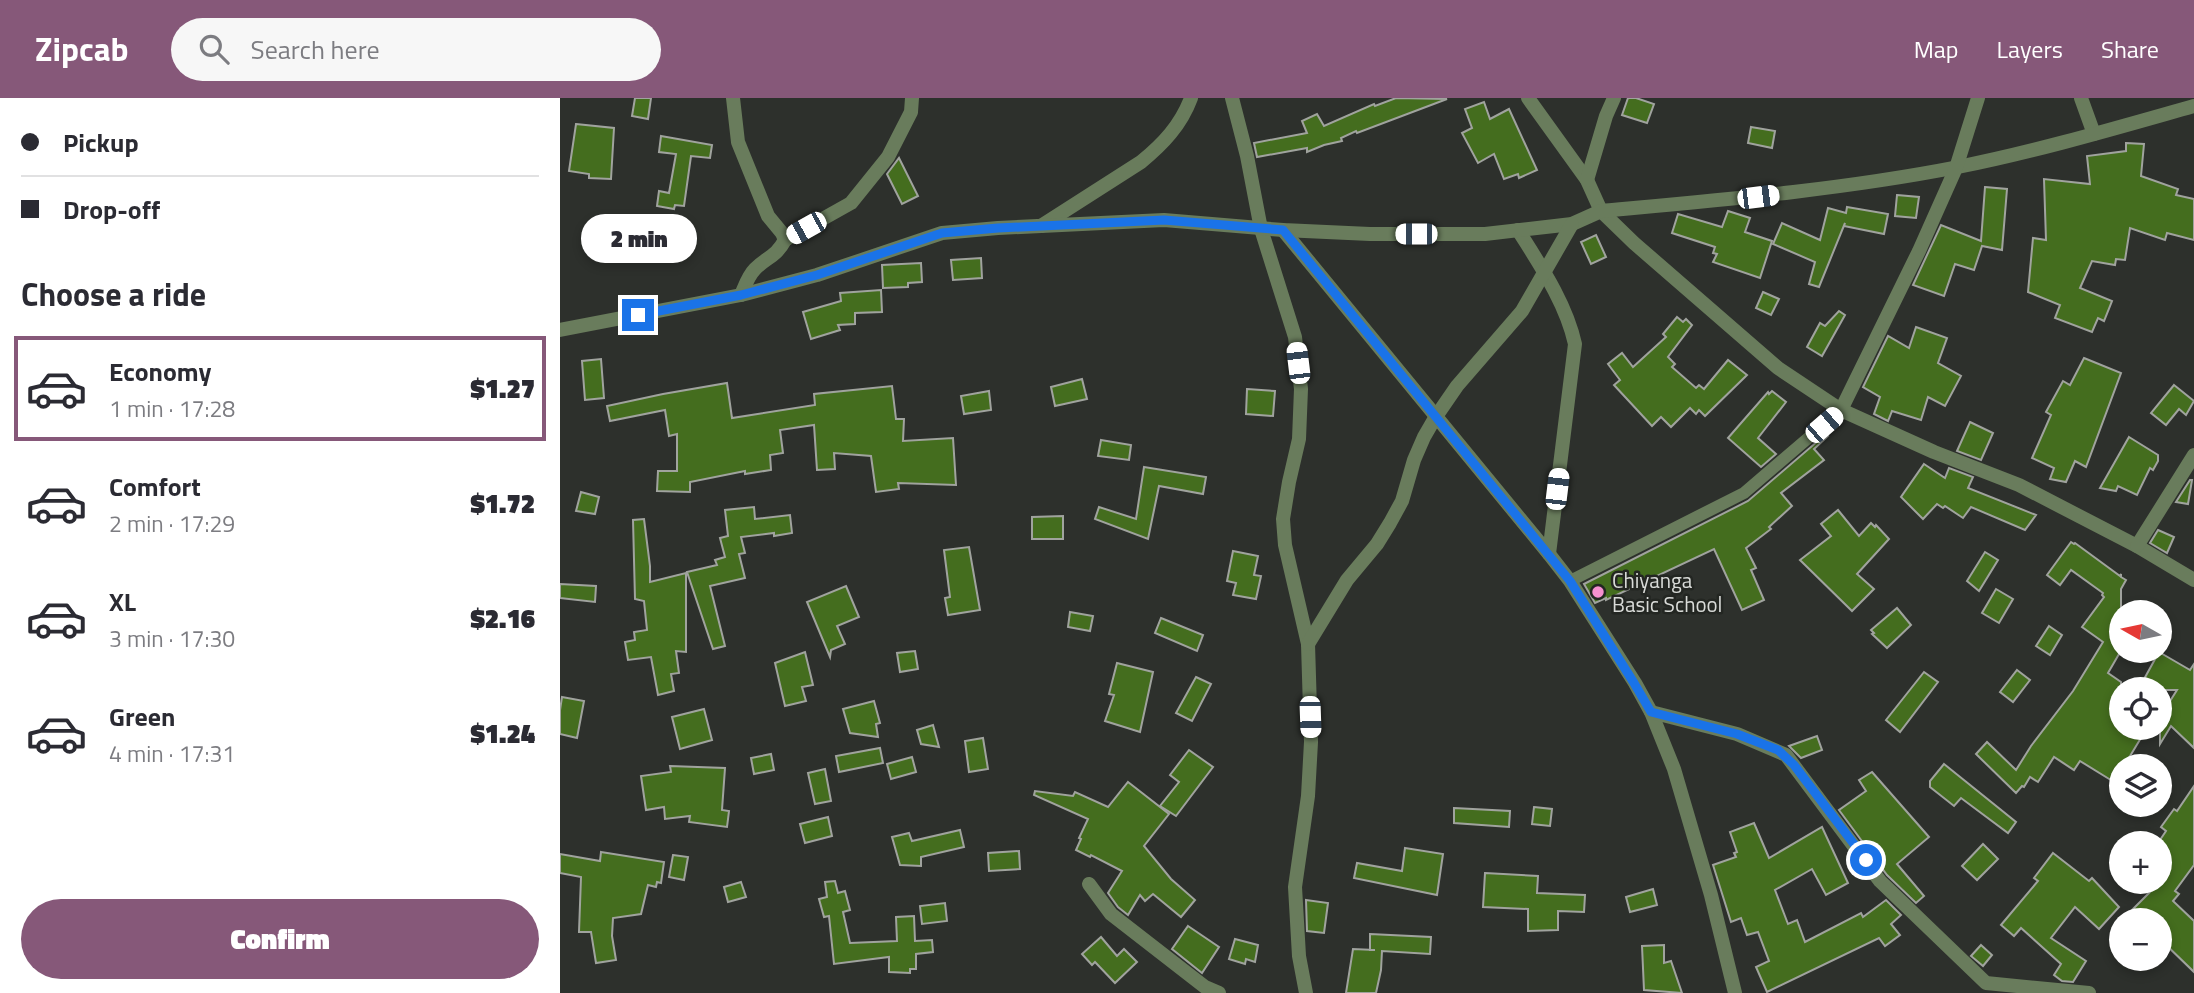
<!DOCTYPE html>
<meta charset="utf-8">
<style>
body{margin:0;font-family:"Titillium Web",sans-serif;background:#f7f7f7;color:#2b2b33;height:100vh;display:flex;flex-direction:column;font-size:26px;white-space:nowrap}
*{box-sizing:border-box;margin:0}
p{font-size:23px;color:#7c7c81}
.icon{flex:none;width:38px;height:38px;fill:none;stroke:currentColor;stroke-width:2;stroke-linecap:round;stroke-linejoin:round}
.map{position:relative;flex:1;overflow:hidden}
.side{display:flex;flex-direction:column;background:#fff;width:560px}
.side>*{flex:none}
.banner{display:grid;align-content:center;height:154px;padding:0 21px;background:#fff}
.needle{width:46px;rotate:279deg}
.buttons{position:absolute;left:1549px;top:502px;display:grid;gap:14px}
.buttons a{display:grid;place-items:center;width:63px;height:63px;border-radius:50%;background:#fff;box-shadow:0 4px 10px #0003;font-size:35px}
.end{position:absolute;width:32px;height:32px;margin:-16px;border:9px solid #1a73e8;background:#fff;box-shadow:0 0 0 4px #fff}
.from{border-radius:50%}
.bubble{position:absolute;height:49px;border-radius:24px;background:#fff;box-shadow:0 4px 10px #0003;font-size:23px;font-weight:800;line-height:49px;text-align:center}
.car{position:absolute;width:21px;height:42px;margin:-21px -10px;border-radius:9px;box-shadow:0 0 5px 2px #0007;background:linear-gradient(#fff 24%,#345 0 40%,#fff 0 76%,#345 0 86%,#fff 0)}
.banner b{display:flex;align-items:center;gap:24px;height:66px;font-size:26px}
.banner b+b{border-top:2px solid #e1e1e2}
.banner i{width:18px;height:18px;background:#2b2b33}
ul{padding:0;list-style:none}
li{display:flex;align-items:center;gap:21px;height:105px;margin:0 14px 10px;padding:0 7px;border:4px solid transparent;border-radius:0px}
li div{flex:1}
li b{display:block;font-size:26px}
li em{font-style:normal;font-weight:800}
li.active{border-color:#865879}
li>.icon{width:63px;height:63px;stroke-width:1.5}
h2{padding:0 21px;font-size:32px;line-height:84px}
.button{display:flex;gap:14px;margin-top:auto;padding:14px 21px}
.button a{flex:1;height:80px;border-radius:42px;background:#865879;color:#fff;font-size:28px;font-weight:800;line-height:80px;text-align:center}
header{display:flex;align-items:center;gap:42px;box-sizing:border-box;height:98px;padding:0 35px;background:#865879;color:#fff}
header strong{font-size:33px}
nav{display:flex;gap:38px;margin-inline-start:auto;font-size:24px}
.search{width:490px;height:63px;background:#f7f7f7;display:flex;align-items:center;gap:18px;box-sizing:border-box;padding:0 24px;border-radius:38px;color:#7c7c81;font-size:26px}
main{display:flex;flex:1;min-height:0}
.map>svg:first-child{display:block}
.building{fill:#446d1e;stroke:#a0a39e;stroke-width:2}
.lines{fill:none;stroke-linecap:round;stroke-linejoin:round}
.service{stroke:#697c5c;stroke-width:12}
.minor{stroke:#697c5c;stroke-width:14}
.route{stroke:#1a73e8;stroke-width:9}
.poi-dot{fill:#f690cf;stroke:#232622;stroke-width:2.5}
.labels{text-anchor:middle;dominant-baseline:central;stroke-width:5;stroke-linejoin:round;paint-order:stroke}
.poi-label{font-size:21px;fill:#d9dbd8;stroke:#232622;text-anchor:start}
</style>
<header>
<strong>Zipcab</strong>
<div class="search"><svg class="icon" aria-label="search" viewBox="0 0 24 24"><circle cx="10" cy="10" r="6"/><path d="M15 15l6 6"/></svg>Search here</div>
<nav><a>Map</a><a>Layers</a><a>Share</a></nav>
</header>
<main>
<section class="side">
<div class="banner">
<b><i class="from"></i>Pickup</b>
<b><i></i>Drop-off</b>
</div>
<h2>Choose a ride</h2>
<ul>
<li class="active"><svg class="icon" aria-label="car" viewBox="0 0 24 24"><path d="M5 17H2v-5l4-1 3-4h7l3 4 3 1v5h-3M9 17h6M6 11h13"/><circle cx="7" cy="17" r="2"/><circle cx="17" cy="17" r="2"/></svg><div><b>Economy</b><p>1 min · 17:28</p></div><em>$1.27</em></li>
<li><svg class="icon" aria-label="car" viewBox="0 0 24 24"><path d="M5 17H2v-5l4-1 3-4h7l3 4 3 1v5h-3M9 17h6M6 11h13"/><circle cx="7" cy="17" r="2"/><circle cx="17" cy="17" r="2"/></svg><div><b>Comfort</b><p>2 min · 17:29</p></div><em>$1.72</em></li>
<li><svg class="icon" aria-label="car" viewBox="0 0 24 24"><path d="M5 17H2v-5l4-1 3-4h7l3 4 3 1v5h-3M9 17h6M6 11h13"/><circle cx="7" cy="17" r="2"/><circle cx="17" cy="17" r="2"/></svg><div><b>XL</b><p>3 min · 17:30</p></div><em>$2.16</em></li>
<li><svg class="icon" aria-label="car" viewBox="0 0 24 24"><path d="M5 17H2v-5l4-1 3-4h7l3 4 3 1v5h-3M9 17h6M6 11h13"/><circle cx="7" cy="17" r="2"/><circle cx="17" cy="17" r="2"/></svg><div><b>Green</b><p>4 min · 17:31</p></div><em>$1.24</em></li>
</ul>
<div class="button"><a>Confirm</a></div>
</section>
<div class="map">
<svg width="1634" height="895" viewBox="0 0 1634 895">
<rect width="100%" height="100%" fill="#2d302c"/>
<g class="building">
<polygon points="75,0 91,0 88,21 72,18"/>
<polygon points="836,0 887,1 797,35 796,33 781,40 782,43 764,47 747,54 747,50 697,59 694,45 747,35 742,23 757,16 764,28 814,6 815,8"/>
<polygon points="1068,0 1076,0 1094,6 1087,25 1062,17"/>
<polygon points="924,4 930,21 949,11 977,72 959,80 958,76 944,81 934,56 918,65 902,35 912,30 905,11"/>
<polygon points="16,26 54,30 51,81 29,80 29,76 9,73"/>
<polygon points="1191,29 1215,33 1212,50 1188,45"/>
<polygon points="101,38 152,47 150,60 131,58 124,108 115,107 114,111 97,108 99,93 109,95 116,56 99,54"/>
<polygon points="1566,45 1584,46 1581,78 1618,91 1616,97 1634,101 1634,142 1607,135 1605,142 1570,130 1565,162 1556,161 1555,167 1532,163 1520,190 1552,203 1544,223 1538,220 1532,234 1495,220 1500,207 1468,194 1473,140 1486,142 1484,81 1530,86 1527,58 1566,53"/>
<polygon points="339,60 358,98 342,106 327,76"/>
<polygon points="1425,89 1447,91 1442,152 1422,148 1414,172 1395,166 1384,198 1353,187 1381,127 1421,143"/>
<polygon points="1337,97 1359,99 1356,120 1335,118"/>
<polygon points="1287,109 1328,116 1324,136 1284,128 1285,125 1259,189 1249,186 1255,164 1213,146 1222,125 1260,142 1268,110 1286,115"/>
<polygon points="1168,113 1190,120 1185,134 1212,143 1200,180 1153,164 1157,156 1153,155 1155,149 1112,135 1118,116 1162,129"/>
<polygon points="1036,137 1046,159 1031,166 1021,144"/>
<polygon points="421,160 422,180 393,182 391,162"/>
<polygon points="361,165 362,184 348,185 348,189 323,190 322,167"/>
<polygon points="321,192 322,214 295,215 295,226 278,227 280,232 251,241 243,214 281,203 280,195"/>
<polygon points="1203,194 1219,201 1211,217 1196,210"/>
<polygon points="1279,213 1285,217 1262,258 1247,249 1260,225 1265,228"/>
<polygon points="1117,219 1123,224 1126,221 1132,227 1108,259 1115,266 1112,269 1136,290 1139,287 1144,291 1168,262 1187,277 1145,318 1139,312 1136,316 1130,310 1111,329 1101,319 1092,328 1054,287 1060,282 1048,266 1062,255 1073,269 1106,239 1103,236"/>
<polygon points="1356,229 1387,240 1378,265 1401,278 1385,308 1368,299 1361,322 1332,313 1328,323 1314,316 1320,299 1303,289 1328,238 1349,250"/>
<polygon points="1524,260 1561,275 1526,369 1515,363 1506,384 1490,381 1494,370 1472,360 1491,317 1486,314 1503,283 1510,287"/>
<polygon points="41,261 44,300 25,302 22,263"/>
<polygon points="522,281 527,301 495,308 491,289"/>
<polygon points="167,285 172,320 255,307 254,296 332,288 336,321 344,321 343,343 393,340 396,387 338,385 339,391 316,394 311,358 274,355 275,371 257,372 254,327 220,332 223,355 210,357 211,372 185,376 185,373 130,384 130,394 97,393 98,373 117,373 117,336 109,338 105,312 50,323 47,308 103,296"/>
<polygon points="1614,287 1634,303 1626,317 1619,311 1606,327 1591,315"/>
<polygon points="687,291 715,293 713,318 686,316"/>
<polygon points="429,293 431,312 404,316 401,298"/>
<polygon points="1212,293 1226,304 1198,340 1216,356 1201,369 1168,340 1208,294 1209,296"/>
<polygon points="1410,324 1433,335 1421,362 1397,353"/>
<polygon points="1266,336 1268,338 1254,351 1264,362 1221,395 1232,408 1209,429 1211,431 1186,450 1196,470 1191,472 1204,502 1182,512 1154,451 1046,502 1046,500 1035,505 1024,486 1188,403"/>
<polygon points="1569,339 1598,357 1598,363 1593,372 1590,370 1577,397 1558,388 1556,393 1540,390"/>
<polygon points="541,342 571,347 569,362 538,358"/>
<polygon points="1364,366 1385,380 1389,370 1413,379 1408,390 1476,417 1465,432 1411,409 1403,420 1385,408 1383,410 1377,406 1363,421 1341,399"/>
<polygon points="584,369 646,379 643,396 599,388 588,441 535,421 539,409 576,421"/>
<polygon points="1630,382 1632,382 1628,406 1616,404"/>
<polygon points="21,394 39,399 35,416 16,413"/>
<polygon points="194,409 195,421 230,417 232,435 214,438 214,435 181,439 185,455 179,456 185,480 150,488 165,548 153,551 127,474 157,467 155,462 165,459 160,440 168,438 165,412"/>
<polygon points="1278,412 1299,438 1311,425 1315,429 1316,427 1329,441 1297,476 1314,491 1292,513 1240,462 1271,438 1261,426"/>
<polygon points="503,418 503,441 472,441 472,419"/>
<polygon points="84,421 90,468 90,484 126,475 126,554 116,553 119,575 111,576 114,593 98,597 91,559 68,562 65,544 75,542 74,534 87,532 84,503 75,501 73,422"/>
<polygon points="1598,432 1614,439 1607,455 1590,445"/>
<polygon points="1511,444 1514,446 1515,445 1560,478 1561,476 1561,479 1566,482 1561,491 1561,557 1559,556 1548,575 1561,584 1561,630 1587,630 1564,668 1561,668 1561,673 1554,684 1520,663 1514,672 1494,659 1478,684 1470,679 1464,689 1462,688 1456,695 1416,656 1427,644 1456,672 1471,648 1513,593 1543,544 1522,529 1544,499 1542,497 1543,495 1511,472 1500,487 1487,477"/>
<polygon points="409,449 420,512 388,517 385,500 390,499 384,452"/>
<polygon points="673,453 698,458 694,477 701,478 696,501 673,497 676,485 667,483"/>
<polygon points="1425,454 1438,462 1419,493 1407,483"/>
<polygon points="0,486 36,488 35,504 0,500"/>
<polygon points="286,488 299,519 277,528 285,546 271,552 270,559 247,504"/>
<polygon points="1436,491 1453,501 1439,525 1422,515"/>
<polygon points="1337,510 1351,527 1327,550 1312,536 1314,535 1311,532"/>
<polygon points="510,514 533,518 530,533 508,529"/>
<polygon points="601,520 643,537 637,553 595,535"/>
<polygon points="1489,528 1502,537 1490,557 1476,548"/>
<polygon points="355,553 358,571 340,574 337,555"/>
<polygon points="245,554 253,587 242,589 246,603 225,608 215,565"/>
<polygon points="1599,554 1630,572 1634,566 1634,650 1611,628 1600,646 1600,619 1617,592 1578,592"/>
<polygon points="557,565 593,574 580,634 545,623 554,597 549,596"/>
<polygon points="1457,572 1470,582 1453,604 1440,594"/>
<polygon points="1364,574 1378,584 1340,634 1326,622"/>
<polygon points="636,579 651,586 632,623 616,615"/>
<polygon points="2,599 24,603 17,640 0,636 0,612"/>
<polygon points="314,603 320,625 316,626 318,639 290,635 283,611"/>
<polygon points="144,611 152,642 120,651 112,619"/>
<polygon points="373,627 379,649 361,646 357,632"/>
<polygon points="1257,638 1262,652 1241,660 1229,648"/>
<polygon points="423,640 428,671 409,674 405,643"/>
<polygon points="320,650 323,665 279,674 276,658"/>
<polygon points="629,652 653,669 616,718 600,708 619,684 610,677"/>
<polygon points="211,656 214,672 194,676 191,660"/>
<polygon points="352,659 356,674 331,681 327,666"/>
<polygon points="1384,666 1456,724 1448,735 1401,700 1394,708 1370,689 1370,683"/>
<polygon points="110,668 165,670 162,712 169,713 167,729 129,724 130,718 105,721 104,709 86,712 81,678 111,674"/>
<polygon points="265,671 271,703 255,706 248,675"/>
<polygon points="1312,674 1369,739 1337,766 1364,798 1356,805 1327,777 1279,712 1306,693 1299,682"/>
<polygon points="568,684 609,716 584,748 611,781 635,802 621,819 593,796 585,803 580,797 568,817 558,809 548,795 562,773 531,757 530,759 516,752 521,741 519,740 528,721 474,697 475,693 513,698 515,694 548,709"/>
<polygon points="1634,688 1634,767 1615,793 1619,796 1613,803 1634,823 1634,874 1600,841 1600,822 1562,822 1600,784 1600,742 1606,733 1601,729 1614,711 1617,713"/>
<polygon points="974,709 992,711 990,728 972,726"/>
<polygon points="894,710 950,713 949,729 894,725"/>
<polygon points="268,719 272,738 245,745 240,726"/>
<polygon points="1194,725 1209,760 1262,729 1288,785 1266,797 1252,771 1215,792 1228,826 1237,822 1245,844 1301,815 1303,819 1326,802 1341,817 1331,826 1340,837 1325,848 1319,840 1207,894 1196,869 1209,863 1198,834 1187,837 1181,820 1171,824 1153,767 1176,759 1174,755 1177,754 1170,734"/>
<polygon points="400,732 404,749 361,759 361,768 340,767 332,739 349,735 352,743"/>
<polygon points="1423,746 1438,761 1417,782 1402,768"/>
<polygon points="845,750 883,756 877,797 794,780 797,765 842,773"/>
<polygon points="459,753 460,771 429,773 428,755"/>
<polygon points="41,754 104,764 101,785 97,784 96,789 88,787 81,816 53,820 52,838 56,862 36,865 31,834 19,834 21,779 0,775 0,756 40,763"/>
<polygon points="1493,755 1529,783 1532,780 1559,809 1539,831 1515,809 1491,840 1526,863 1513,884 1502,883 1494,877 1501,866 1461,830 1454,838 1441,827 1478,783 1474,780"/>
<polygon points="113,757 128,759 124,782 109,779"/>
<polygon points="925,775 978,778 977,795 1025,797 1024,814 998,813 998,832 968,833 968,811 923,809"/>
<polygon points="275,783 278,795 285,793 290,812 283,814 290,845 337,843 336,819 354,818 355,843 372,842 373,854 356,856 356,871 350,871 350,875 329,874 329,859 274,866 269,818 264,819 259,801 267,799 265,784"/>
<polygon points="181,784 186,799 168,804 164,789"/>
<polygon points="1093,791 1097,807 1070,814 1066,799"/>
<polygon points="746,802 768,805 764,835 747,833"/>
<polygon points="385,805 387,823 362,826 360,808"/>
<polygon points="628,828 659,849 642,875 612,851"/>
<polygon points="810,836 871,839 870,856 822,853 821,872 816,895 786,895 793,851 815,852 810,852"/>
<polygon points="541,839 557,858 564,851 577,864 555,885 535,864 532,867 522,856"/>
<polygon points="675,841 698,847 695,864 686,861 685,866 669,861"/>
<polygon points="1104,847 1104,865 1111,863 1122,895 1084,892 1082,848"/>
<polygon points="1421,847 1432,857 1423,868 1411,858"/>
</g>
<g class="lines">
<polyline class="service" points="1010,483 1184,395 1281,312"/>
<g class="minor">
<path d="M173 0 178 44 208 118 222 135 225 142C215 160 208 158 195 171 188 178 185 188 181 197"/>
<polyline points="672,0 687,58 701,131 735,239 741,291 739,341 729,384 723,421 725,447 748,546 751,644 748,698 735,789 739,858 746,895"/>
<polyline points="968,0 1027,82 1041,113 1074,145 1218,270 1281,312 1374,354 1459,387 1577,448 1634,482"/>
<polyline points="1521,0 1534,36"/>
<polyline points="1027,82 1046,18 1054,0"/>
<path d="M481 128 581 64C603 46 621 27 631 0"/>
<polyline points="723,132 989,456 1010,483 1075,585 1091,614 1114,671 1151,797 1175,895"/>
<path d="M958 132C980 167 1006 205 1015 246L989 456"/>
<polyline points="225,142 291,105 328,59 351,14 352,0"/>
<path d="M0 232 181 197 257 177 382 135 438 130 604 122 723 132 810 136H925L1012 126 1041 113C1160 102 1280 92 1398 69 1478 53 1556 30 1634 8"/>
<polyline points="1281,312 1359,153 1396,70 1418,0"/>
<polyline points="1577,448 1634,357"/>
<polyline points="748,546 787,482 817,446 830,425 842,403 854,362 864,339 875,320 897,288 962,213 1012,126"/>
<polyline points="1091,614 1177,636 1226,657 1320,783 1426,885 1529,895"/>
<polyline points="529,786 551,816 645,889 659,895"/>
</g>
</g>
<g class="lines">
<polyline class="route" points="78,217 181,197 257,177 382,135 438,130 604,122 723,132 1010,483 1074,585 1091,614 1177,636 1218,652 1234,667 1306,762"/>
</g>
<circle class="poi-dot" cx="1038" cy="494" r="7"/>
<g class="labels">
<g class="poi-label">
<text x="1052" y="482">Chiyanga<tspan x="1052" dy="24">Basic School</tspan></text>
</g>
</g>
</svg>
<div class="buttons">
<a><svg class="needle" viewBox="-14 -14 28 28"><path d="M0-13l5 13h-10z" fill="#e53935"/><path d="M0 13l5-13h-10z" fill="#7c7c81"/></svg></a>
<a><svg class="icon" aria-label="locate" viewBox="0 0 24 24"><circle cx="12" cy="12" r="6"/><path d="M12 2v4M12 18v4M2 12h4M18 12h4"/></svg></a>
<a><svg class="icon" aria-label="layers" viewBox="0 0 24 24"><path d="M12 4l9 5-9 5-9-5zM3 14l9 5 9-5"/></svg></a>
<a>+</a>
<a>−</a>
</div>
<i class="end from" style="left:1306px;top:762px"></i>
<i class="end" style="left:78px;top:217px"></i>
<div class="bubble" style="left:21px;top:116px;width:116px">2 min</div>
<i class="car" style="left:1198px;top:99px;rotate:83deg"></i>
<i class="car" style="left:246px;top:130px;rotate:241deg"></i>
<i class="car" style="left:856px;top:136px;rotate:270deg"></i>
<i class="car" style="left:738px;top:265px;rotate:353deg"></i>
<i class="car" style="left:1264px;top:327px;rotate:49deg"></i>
<i class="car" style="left:997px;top:391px;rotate:7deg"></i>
<i class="car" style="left:750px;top:619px;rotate:178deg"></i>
</div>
</main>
